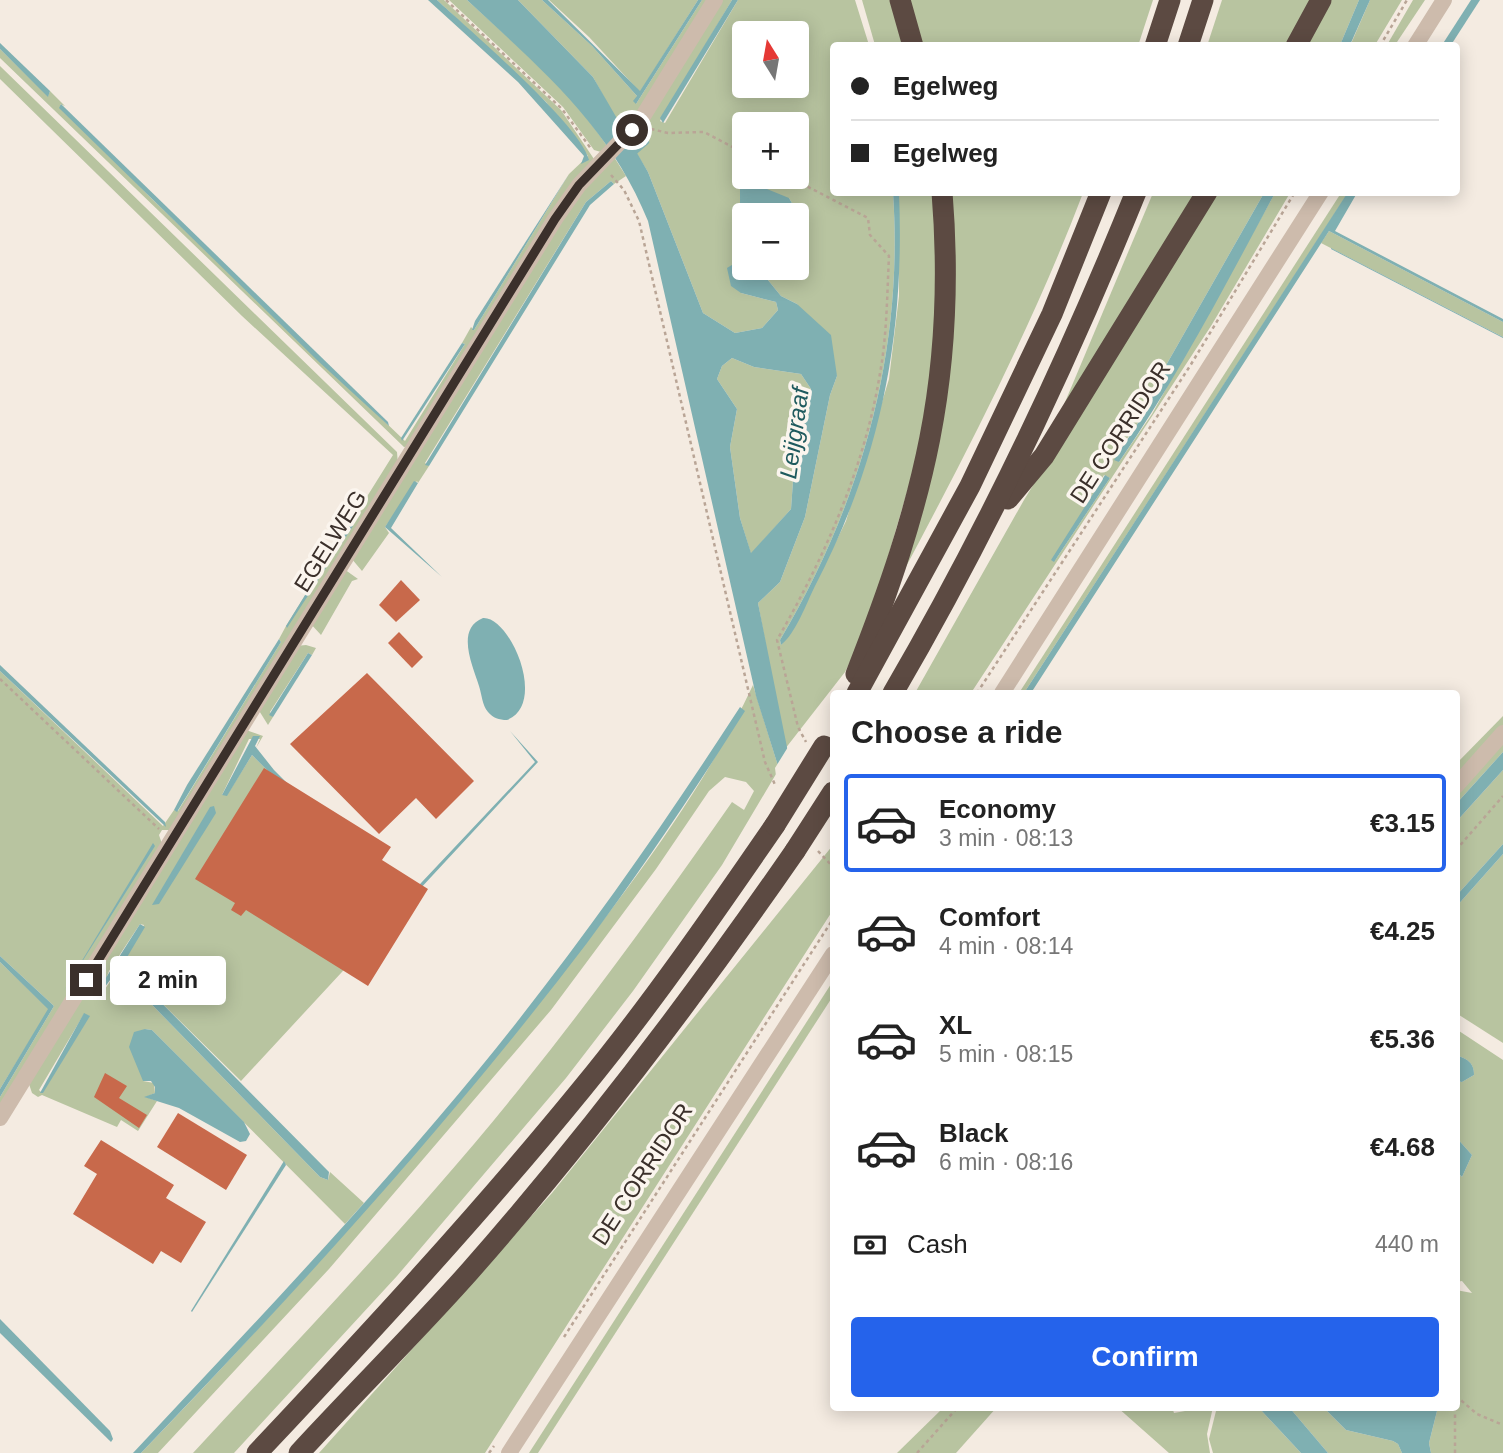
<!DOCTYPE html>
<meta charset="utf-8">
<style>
body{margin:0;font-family:Arial,sans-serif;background:#f6f6f6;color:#222;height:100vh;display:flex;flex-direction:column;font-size:26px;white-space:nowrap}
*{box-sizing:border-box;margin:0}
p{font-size:23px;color:#767676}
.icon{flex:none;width:38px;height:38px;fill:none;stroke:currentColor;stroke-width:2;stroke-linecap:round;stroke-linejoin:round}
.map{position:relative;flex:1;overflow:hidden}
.side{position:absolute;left:830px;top:690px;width:630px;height:721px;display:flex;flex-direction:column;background:#fff;border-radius:7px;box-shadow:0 4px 18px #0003}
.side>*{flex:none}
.top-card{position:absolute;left:830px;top:42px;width:630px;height:154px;border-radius:7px;box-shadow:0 4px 18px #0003;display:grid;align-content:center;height:154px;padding:0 21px;background:#fff}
.needle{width:46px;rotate:349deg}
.tools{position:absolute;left:732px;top:21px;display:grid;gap:14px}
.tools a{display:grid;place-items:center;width:77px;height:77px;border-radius:7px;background:#fff;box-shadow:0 4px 18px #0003;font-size:35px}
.end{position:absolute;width:32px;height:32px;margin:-16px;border:9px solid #3b302b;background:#fff;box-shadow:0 0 0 4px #fff}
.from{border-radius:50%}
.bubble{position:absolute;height:49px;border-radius:7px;background:#fff;box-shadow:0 4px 18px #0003;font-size:23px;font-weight:700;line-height:49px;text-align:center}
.top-card b{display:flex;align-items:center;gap:24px;height:66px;font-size:26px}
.top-card b+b{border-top:2px solid #e0e0e0}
.top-card i{width:18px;height:18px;background:#222}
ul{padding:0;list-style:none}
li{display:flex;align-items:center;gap:21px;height:98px;margin:0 14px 10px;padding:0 7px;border:4px solid transparent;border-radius:7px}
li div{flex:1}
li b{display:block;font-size:26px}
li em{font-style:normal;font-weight:700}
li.selected{border-color:#2563eb}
li>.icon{width:63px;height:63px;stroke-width:1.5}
h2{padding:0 21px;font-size:32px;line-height:84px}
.pay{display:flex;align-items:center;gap:18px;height:77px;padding:0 21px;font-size:26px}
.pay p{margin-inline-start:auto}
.button{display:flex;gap:14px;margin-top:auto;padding:14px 21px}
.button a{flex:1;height:80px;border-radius:7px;background:#2563eb;color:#fff;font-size:28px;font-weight:700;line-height:80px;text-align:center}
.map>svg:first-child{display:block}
.green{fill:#b8c4a0;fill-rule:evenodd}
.water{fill:#7fb0b2;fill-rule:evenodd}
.pier{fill:#f4ebe1}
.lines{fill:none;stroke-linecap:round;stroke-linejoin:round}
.stream{stroke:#7fb0b2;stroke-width:4.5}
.building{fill:#c8694b}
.path{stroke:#b9a596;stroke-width:2.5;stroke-dasharray:3.5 3.5;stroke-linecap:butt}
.minor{stroke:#cdbbac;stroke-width:16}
.motorway{stroke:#5c4a42;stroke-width:21}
.motorway-bridge{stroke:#5c4a42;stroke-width:21}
.route{stroke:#3b302b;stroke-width:9}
.labels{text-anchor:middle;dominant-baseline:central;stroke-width:7;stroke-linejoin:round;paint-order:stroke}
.street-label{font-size:23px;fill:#3b302b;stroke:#fbf5ee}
.water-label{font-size:24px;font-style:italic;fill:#1f5a5e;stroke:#fbf5ee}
</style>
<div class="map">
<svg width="1503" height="1453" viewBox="0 0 1503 1453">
<rect width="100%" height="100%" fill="#f4ebe1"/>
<g class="green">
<polygon points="437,0 444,0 561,110 594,159 410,446 404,447 0,58 0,49 48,96 50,91 65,106 60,104 152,199 405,441 465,344 462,343 471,327 474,330 569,174 588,156 546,102"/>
<path d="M449 0H467C517 46 570 89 607 146L601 152 594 150 563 107Z"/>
<polygon points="518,0 542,0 592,46 637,96 636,104 702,0 710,0 632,121 622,130 593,77"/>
<polygon points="549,0 698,0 640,92 589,37"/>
<path d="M720 0H732L660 121 665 123 738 0H855L869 45 833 46V192L893 193C904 352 861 504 780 640L781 645 792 631 846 521 889 379 899 296V193H936L940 243 930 414 867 628 845 672 785 749 758 603 780 582 805 517 830 395 837 376 797 304 781 296 758 268H796V239L802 220 789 198 740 205 745 215 744 261 740 260 741 293 776 302 778 310 762 328 735 333 703 313 648 172 629 141ZM744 33H796V86H744ZM744 124H796V177H744Z"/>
<polygon points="862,0 893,0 907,45 875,45"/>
<polygon points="905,0 1153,0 1138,46 919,45"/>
<polygon points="1222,0 1318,0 1291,45 1207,46"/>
<polygon points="1327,0 1359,0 1340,45 1302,46"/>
<polygon points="1370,0 1402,0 1375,45 1350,46"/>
<polygon points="1413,0 1425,0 1395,45 1387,45"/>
<polygon points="0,66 397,452 398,465 173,830 162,830 159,835 163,847 0,1111 0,1097 54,1006 0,956 0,671 163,826 174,810 178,811 281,642 279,639 286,626 393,455 242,316 0,79"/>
<polygon points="614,157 626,176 614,184 611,181 586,202 425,463 429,466 418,483 417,481 385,527 389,533 362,571 351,558 582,189"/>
<path d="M946 193H1083C1032 327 967 452 900 578L916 524Z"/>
<polygon points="1153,193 1201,193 1060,414"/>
<path d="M1212 193H1264L1152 390 1140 420 1115 456 1119 462 1152 414 1275 193H1290L1211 326 971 693H915L1024 500ZM1104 475 1110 478 1054 562Z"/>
<polygon points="1341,193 1348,193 1024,693 1019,693"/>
<polygon points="1329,231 1503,322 1503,337 1321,243"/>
<polygon points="732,358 754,367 801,374 811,389 797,425 791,509 751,554 740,518 730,447 737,409 717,379 722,366"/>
<polygon points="344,569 358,579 352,581 321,635 310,623"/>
<polygon points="306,645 316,648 312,655 308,653 270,712 273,717 268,725 258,709 296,646"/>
<path d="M753 685 779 769 722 865 633 991 566 1078 397 1276 234 1453H193C305 1332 421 1212 524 1083 597 992 665 898 732 802L744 810 754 791 746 782 725 777 709 791 656 869 551 1010 329 1269 158 1453H141C279 1310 411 1161 536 1006 615 907 701 797 753 685Z"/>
<polygon points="1503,716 1503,726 1456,780 1456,764"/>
<path d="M246 730 263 736 256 748 260 739H249L222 795H227L252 755 404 905 241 1081 122 964 144 925 140 924 109 971 99 998 117 971 120 972 320 1177 328 1180 330 1172 364 1203 345 1224 152 1030 145 1029 143 1081 154 1083 155 1093 146 1097 157 1101 138 1131 121 1120 117 1127 42 1095 38 1097 32 1093 28 1081ZM84 1014 89 1016 42 1093 39 1090Z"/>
<polygon points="1503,738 1503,752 1456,804 1456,791"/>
<polygon points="1503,770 1503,844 1456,896 1456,822"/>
<polygon points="833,845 833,910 485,1453 319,1453 552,1193"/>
<polygon points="1503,854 1503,1043 1456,1013 1456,907"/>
<polygon points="0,962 49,1009 0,1089"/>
<polygon points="833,981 833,996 538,1453 529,1453"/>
<path d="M1456 1029 1503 1060V1453H1431L1429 1443 1438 1407H1456V1290L1472 1293 1462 1281 1456 1282V1171L1462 1177 1472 1155 1456 1137V1081L1462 1082 1474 1075C1474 1062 1467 1059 1456 1055Z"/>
<polygon points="944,1407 997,1407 956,1453 897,1453"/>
<polygon points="1117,1407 1172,1407 1174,1413 1185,1411 1185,1407 1213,1407 1207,1434 1210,1453 1169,1453"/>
<polygon points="1217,1407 1258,1407 1301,1453 1213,1453 1209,1439"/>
<polygon points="1289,1407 1323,1407 1346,1430 1393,1441 1398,1444 1402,1453 1328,1453"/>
</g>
<g class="water">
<path d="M428 0H437C468 29 580 124 589 160L581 164 584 156 518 82Z"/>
<path d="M467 0H518L593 77 648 172 703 313 735 333 762 328 778 310 776 302 741 293 731 286 727 268 740 260 744 261V268H758L781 296 797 304 831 335 837 376 830 395 805 517 780 582 758 603 790 762 779 769 756 696 648 221C610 126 540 68 467 0ZM732 358 754 367 801 374 811 389 797 425 791 509 751 553 740 518 730 447 737 409 717 379 722 366Z"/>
<polygon points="542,0 548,0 640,91 698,0 702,0 636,104 633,101 637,96 592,46"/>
<polygon points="732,0 738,0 663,123 660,118"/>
<polygon points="1359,0 1370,0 1350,45 1340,45"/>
<polygon points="1471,0 1480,0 1451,45 1442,45"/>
<polygon points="0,43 50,91 48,97 0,49"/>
<polygon points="61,104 388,422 389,426 318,361 59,108"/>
<polygon points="569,174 474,330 472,330 475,321"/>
<polygon points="611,181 614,184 590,205 429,466 425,465 586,202"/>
<polygon points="755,184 789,198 802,220 797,239 796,215 745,215 740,205 740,186"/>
<polygon points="1348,192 1357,193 1335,231 1503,319 1503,322 1329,231 1031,693 1024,693"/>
<path d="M893 193H899C905 335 881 459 815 586 806 604 796 633 781 645L780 640C861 504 904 352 893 193Z"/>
<path d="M1264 193H1275C1226 284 1178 377 1119 462L1114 460 1140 420 1152 390Z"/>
<polygon points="1331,248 1503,337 1503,338 1331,249"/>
<polygon points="462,343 465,344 402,441 401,438"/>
<polygon points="1105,475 1110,478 1054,562 1051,560"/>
<polygon points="414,481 418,483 391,528 442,577 385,527"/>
<polygon points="350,522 353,526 287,628 286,626"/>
<path d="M483 618C510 616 548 704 507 720 499 720 493 718 488 712 482 705 482 695 479 686 473 666 455 629 483 618Z"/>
<polygon points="279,639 281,642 177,812 174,810 187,785"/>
<polygon points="308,653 312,655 273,717 269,715"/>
<polygon points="0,665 165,822 166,827 0,671"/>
<path d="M740 707 745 711C695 790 643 868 587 943 450 1123 297 1291 141 1453H133C251 1327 371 1201 480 1068 574 953 659 832 740 707Z"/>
<polygon points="510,731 538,762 406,904 405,900 535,762"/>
<polygon points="253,736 260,736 255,746 274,770 394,890 389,892 252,755 227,796 222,795"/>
<polygon points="1503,752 1503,770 1456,822 1456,804"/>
<polygon points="214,806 216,813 159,904 152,905 210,807"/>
<polygon points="153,843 155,846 63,992"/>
<polygon points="1503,844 1503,854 1456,907 1456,896"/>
<polygon points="140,924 145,927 123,964 329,1172 328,1180 320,1177 120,972 116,972 96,999 95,995"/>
<polygon points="0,956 54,1006 0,1097 0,1089 48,1009 0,962"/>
<polygon points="84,1013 90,1016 43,1093 40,1093"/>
<polygon points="145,1029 152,1030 244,1122 250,1134 246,1141 240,1142 179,1108 144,1097 155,1093 155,1087 151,1081 143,1081 129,1047 134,1032"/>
<path d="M1456 1055C1467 1059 1474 1062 1474 1075L1462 1082 1456 1081Z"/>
<polygon points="1456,1137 1472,1155 1462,1177 1456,1171"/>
<polygon points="284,1161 286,1165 192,1312 191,1311"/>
<polygon points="0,1319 110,1431 113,1439 111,1442 0,1333"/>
<polygon points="1258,1407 1289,1407 1328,1453 1301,1453"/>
<polygon points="1323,1407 1438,1407 1429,1443 1431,1453 1402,1453 1398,1444 1393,1441 1346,1430"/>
</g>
<polygon class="pier" points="788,747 808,793 833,820 832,848 793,811 777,784 775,768"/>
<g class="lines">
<polyline class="stream" points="632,155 647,142"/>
</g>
<g class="building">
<polygon points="401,580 420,600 396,622 379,605"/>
<polygon points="399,632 423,657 412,668 388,643"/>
<polygon points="367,673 474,781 436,819 416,798 379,834 290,744"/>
<polygon points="264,768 391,847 382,860 428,889 368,986 246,910 241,916 231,910 235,903 195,879"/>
<polygon points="105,1073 127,1086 119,1098 147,1115 139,1128 94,1097"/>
<polygon points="178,1113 247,1155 226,1190 157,1147"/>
<polygon points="101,1140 174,1185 166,1198 206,1222 181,1263 161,1251 153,1264 73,1214 97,1174 84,1166"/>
</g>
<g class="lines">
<g class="path">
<polyline points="446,0 562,109 592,150"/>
<polyline points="1380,46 1407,0"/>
<polyline points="651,129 668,133 704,132 744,153"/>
<polyline points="611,175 624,190 639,221 765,762 776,787"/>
<path d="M789 177 868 218 870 235 889 256C887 295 887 335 880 373 865 467 824 558 777 640L798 727 806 742"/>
<polyline points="0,679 159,829"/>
<polyline points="977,693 1190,366 1295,192"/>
<polyline points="1456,850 1503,796"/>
<polyline points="818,851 833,867"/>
<polyline points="564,1337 833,919"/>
<polyline points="1456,1396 1477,1414 1503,1425"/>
<polyline points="489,1453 494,1446"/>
<polyline points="917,1453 958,1407"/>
<polyline points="1455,1453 1455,1407"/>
</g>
<g class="minor">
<polyline points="1415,46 1444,0"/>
<polyline points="1002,693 1321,192"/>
<polyline points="1456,786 1503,733"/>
<polyline points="0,1118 555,219 579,185 640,121 715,0"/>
<polyline points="509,1453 833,954"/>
</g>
<g class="motorway">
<polyline points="900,0 913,46"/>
<polyline points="1155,46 1170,0"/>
<polyline points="1188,46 1203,0"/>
<polyline points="1296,46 1321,0"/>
<polyline points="1008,499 1044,456 1207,192"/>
<path d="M856 674C923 504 957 377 942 192"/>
<polyline points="857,693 970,486 1052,314 1101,192"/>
<path d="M893 693C987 532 1066 365 1136 192"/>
<path d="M257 1453C368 1335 479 1215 581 1090 651 1005 713 915 775 825"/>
<path d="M299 1453C355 1392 415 1333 470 1271 587 1138 694 997 795 851"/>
</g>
<g class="motorway-bridge">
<polyline points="775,825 824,746"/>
<polyline points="795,851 833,792"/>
</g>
</g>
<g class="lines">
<polyline class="route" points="86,980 555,219 579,185 632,130"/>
</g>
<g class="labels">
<g class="street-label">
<text transform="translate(1120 432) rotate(-57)">DE CORRIDOR</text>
<text transform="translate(330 541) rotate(-58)">EGELWEG</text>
<text transform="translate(642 1174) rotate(-57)">DE CORRIDOR</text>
</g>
<g class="water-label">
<text transform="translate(794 433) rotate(-82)">Leijgraaf</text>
</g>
</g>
</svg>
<div class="tools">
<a><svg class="needle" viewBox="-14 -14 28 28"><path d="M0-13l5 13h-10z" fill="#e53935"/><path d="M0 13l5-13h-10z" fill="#767676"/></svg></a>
<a>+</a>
<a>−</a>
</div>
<i class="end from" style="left:632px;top:130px"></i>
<i class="end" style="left:86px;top:980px"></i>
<div class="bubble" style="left:110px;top:956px;width:116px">2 min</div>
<div class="top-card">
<b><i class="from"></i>Egelweg</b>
<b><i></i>Egelweg</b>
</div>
<section class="side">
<h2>Choose a ride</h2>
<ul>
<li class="selected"><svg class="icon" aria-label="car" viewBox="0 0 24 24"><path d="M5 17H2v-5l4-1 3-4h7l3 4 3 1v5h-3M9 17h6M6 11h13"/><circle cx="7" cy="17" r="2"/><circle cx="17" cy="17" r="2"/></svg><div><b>Economy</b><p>3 min · 08:13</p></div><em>€3.15</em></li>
<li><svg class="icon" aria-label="car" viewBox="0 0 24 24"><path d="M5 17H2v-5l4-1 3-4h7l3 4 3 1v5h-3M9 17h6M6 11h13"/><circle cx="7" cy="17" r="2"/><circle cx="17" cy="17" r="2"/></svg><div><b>Comfort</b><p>4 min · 08:14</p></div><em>€4.25</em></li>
<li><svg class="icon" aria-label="car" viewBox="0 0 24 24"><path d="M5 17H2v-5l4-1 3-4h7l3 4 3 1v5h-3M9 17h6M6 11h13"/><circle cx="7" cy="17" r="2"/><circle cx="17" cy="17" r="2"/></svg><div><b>XL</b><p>5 min · 08:15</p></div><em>€5.36</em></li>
<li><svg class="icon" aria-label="car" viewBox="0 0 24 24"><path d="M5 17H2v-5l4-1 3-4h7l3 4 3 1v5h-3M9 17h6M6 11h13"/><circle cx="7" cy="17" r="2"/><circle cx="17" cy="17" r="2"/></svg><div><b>Black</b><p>6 min · 08:16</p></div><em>€4.68</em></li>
</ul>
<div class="pay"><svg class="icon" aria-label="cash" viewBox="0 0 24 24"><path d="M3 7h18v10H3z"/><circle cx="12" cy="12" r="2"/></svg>Cash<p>440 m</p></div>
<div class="button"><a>Confirm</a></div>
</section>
</div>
